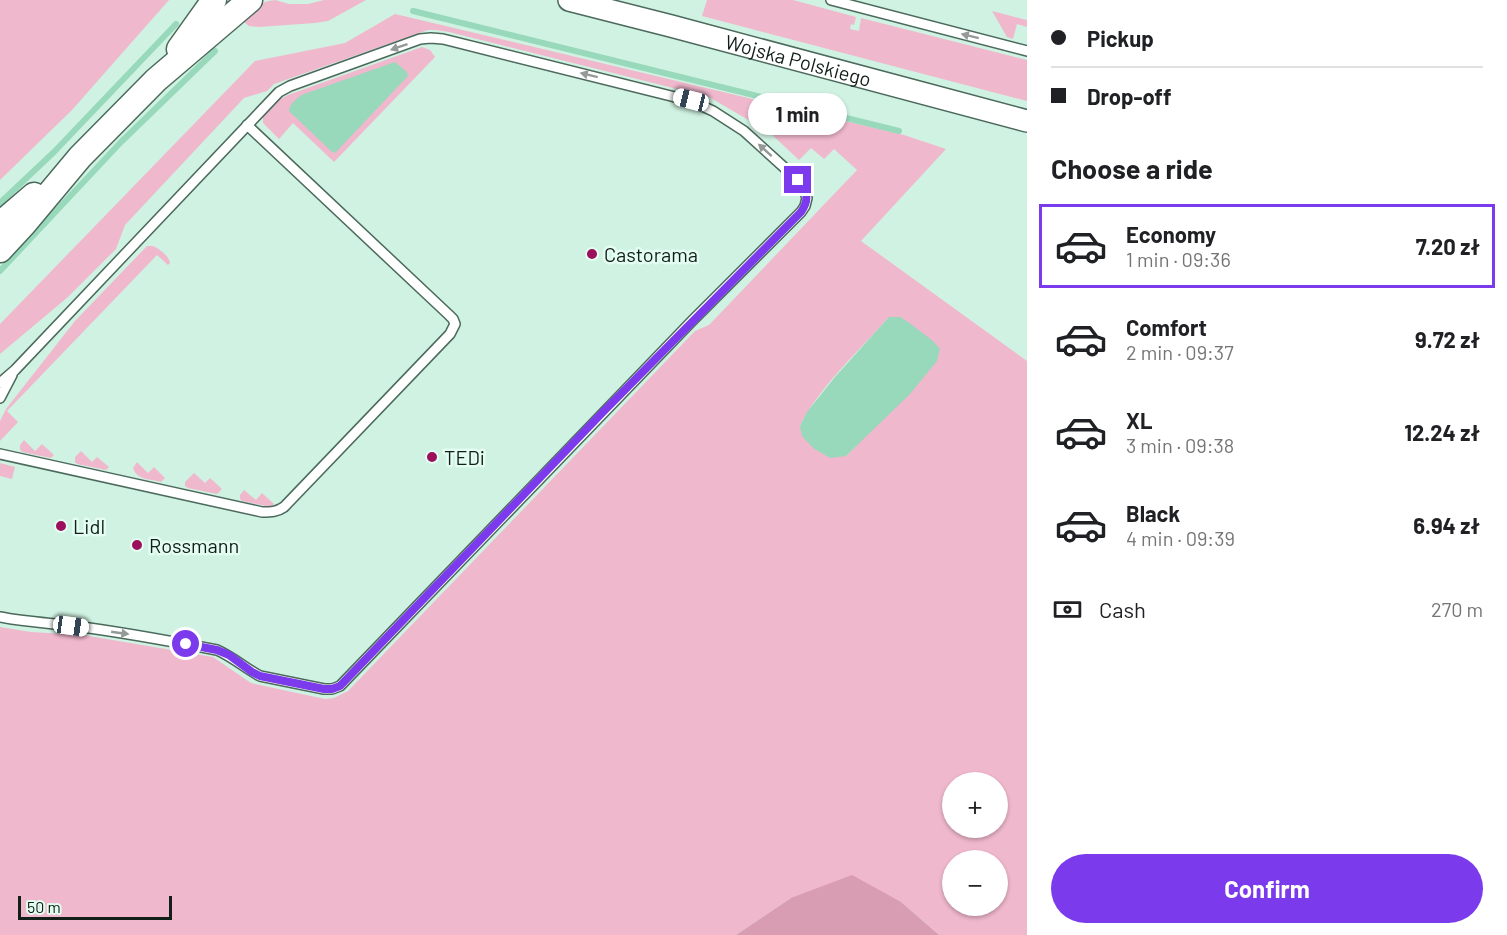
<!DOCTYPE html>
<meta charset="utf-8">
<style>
body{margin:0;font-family:Barlow,sans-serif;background:#f6f6f6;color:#202124;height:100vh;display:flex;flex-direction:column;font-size:22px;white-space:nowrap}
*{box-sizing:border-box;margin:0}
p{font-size:20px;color:#757577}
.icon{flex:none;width:33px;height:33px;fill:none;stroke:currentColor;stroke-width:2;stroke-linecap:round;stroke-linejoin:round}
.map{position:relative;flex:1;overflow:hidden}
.sheet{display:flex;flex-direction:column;background:#fff;width:480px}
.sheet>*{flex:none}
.top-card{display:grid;align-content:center;height:132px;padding:0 24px;background:#fff}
.buttons{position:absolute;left:942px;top:772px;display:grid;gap:12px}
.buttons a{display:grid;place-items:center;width:66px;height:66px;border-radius:50%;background:#fff;box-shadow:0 2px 4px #0004;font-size:30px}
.scale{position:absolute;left:18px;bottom:15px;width:154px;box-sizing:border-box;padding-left:6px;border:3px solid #121f19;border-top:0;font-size:16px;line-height:21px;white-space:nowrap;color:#121f19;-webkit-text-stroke:4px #e3fef1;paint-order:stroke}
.end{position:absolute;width:27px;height:27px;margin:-14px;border:8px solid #7c3aed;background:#fff;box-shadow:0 0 0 3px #fff}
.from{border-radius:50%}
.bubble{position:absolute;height:42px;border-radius:21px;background:#fff;box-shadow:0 2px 4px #0004;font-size:20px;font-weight:700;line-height:42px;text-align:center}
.car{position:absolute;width:18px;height:36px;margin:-18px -9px;border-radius:8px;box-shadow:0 0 4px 2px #0007;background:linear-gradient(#fff 24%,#345 0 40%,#fff 0 76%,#345 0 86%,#fff 0)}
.top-card b{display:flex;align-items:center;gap:21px;height:57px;font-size:22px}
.top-card b+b{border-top:2px solid #e0e0e0}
.top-card i{width:15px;height:15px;background:#202124}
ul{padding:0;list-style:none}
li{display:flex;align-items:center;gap:18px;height:84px;margin:0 12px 9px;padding:0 12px;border:3px solid transparent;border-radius:0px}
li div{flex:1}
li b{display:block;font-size:22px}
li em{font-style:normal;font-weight:700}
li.selected{border-color:#7c3aed}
li>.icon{width:54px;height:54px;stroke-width:1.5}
h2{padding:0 24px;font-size:27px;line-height:72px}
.pay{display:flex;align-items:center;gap:15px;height:66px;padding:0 24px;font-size:22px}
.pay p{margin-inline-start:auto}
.cta{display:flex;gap:12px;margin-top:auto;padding:12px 24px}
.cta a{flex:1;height:69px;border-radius:36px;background:#7c3aed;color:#fff;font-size:24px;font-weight:700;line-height:69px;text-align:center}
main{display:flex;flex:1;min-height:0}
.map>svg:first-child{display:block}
.green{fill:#f0b8cd;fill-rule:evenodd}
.forest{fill:#d89cb3}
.water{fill:#98d8bb}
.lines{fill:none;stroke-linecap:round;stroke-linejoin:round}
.stream{stroke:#98d8bb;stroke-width:6}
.service-casing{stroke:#4b6a5c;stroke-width:12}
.tertiary-casing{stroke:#4b6a5c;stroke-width:24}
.secondary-casing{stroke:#4b6a5c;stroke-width:27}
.service{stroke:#fff;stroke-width:9}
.tertiary{stroke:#fff;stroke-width:21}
.secondary{stroke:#fff;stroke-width:24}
.oneway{fill:#949a98}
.route{stroke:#7c3aed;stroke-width:8}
.poi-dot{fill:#9c0f5d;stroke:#e3fef1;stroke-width:2}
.labels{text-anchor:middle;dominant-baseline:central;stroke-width:5;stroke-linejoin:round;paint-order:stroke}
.street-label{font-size:20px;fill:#121f19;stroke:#e3fef1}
.poi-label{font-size:20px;fill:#121f19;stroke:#e3fef1;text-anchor:start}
</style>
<main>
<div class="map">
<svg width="1027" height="935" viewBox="0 0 1027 935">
<rect width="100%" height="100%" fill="#d0f2e2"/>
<g class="green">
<polygon points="0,0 169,0 72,110 0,180"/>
<path d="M275 0 289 4H308L324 0H366L328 21 315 23 259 27 249 26 239 18C251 8 259 2 275 0Z"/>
<polygon points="707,0 793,0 856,17 854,25 851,24 850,29 859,31 861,18 1027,60 1027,101 702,16"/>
<polygon points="992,11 1027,20 1027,27 1017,24 1013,39 1007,37"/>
<path d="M395 14 904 135 946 149 861 241 1027 361V935H939L901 902 791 898 736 935H0V627L31 632 83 635 213 657 251 683 325 699 334 698 348 691 695 331 709 325 857 170 834 149 824 159 811 148 799 160 769 132 709 97 449 32 436 30H428L274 84 267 91 244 98 125 225 116 249 68 297 0 354V324L255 61 345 43ZM889 317 856 446 846 456 800 426C818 388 861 349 889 317ZM952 783H998V828H952ZM952 861H998V906H952Z"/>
<polygon points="422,47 430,50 435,57 334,162 293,123 279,139 263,123 263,116 277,101 288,95"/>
<path d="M147 246H153C160 249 169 256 170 263L168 265 157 255 7 411 18 422 0 441V421L6 409 75 321Z"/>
<polygon points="24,440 35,451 42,444 54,455 51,458 22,452 20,449 20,445"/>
<polygon points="81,451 92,462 97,457 109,467 106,470 77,464 75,462 75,457"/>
<path d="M137 462 148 473 154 467 165 478 161 482C150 479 137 480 133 468Z"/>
<polygon points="0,463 15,467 12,479 0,476"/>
<polygon points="194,473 205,483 210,478 222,489 217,494 188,488 185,486 185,482"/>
<polygon points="244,490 256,500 262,493 274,504 271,507 242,501 240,499 240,495"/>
</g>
<polygon class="forest" points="852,875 901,902 939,935 736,935 791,898"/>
<g class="water">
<path d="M395 62 407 72 408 76 335 153 331 151 289 111C289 104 298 97 304 94Z"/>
<polygon points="889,317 900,317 908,322 933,341 940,349 937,361 910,394 846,456 830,458 813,448 802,436 800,426 807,412 835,377"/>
</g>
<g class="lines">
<g class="stream">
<polyline points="413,11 899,131"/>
<polyline points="0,203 54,152 176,24"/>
<polyline points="0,271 121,142 215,51"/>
</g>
<defs>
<g id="service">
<polyline points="831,0 1027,51"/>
<path d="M0 383 15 370 279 92 290 86 420 39 431 38 443 39 691 101 713 111 744 131 798 180 803 187 807 198 805 206 801 212 692 321 340 686 332 689H324L260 676C245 668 233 657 217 650 170 641 122 632 74 626 49 623 25 622 0 617"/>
<polyline points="0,398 12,375"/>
<path d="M0 454 262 512C271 512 277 512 284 507L450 334 455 324 453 319 449 315 247 125"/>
</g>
<g id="tertiary">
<path id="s1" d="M569 0 671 26 1027 121"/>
</g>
<g id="secondary">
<polyline points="179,49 214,0"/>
<polyline points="0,224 34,195"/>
<polyline points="0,250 24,224 80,157 156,80 250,0"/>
</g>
</defs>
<use href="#service" class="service-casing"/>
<use href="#tertiary" class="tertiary-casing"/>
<use href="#secondary" class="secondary-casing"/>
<use href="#service" class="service"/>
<use href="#tertiary" class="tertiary"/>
<use href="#secondary" class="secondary"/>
</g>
<defs><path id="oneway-solid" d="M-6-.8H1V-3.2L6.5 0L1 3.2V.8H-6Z" transform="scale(1.5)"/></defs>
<g class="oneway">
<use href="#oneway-solid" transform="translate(970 36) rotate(-166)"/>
<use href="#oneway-solid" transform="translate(399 47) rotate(161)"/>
<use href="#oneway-solid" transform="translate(589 75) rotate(-166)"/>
<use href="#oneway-solid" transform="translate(765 150) rotate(-138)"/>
<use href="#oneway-solid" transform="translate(120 633) rotate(8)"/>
</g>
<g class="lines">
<path class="route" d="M186 644 217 650 229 655 252 672 260 676 324 689H332L340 686 603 412 801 212C810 199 807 192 798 180"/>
</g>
<g class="poi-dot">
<circle cx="592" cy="254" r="6"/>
<circle cx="432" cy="457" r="6"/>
<circle cx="61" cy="526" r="6"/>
<circle cx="137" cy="545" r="6"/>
</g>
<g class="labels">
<g class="street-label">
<text stroke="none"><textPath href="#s1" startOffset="237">Wojska Polskiego</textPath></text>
</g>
<g class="poi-label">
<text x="604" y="254">Castorama</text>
<text x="444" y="457">TEDi</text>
<text x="73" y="526">Lidl</text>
<text x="149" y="545">Rossmann</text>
</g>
</g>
</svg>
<div class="buttons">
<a>+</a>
<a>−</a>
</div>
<div class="scale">50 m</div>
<i class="end from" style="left:186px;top:644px"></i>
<i class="end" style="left:798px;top:180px"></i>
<div class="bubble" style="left:748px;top:93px;width:99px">1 min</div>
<i class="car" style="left:691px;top:100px;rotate:284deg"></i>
<i class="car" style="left:71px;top:626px;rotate:98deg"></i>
</div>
<section class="sheet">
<div class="top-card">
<b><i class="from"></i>Pickup</b>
<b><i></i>Drop-off</b>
</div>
<h2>Choose a ride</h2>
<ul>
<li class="selected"><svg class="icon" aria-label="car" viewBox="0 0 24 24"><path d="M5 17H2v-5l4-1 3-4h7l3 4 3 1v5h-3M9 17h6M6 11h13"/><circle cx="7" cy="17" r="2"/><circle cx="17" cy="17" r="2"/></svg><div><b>Economy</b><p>1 min · 09:36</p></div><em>7.20 zł</em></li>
<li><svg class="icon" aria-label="car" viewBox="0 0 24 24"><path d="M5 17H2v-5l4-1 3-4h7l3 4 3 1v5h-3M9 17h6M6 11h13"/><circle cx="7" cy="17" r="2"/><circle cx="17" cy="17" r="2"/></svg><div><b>Comfort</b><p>2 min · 09:37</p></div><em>9.72 zł</em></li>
<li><svg class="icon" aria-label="car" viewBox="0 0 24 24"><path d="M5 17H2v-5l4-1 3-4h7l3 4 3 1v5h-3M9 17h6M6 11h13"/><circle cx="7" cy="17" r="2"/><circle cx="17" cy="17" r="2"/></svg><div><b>XL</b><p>3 min · 09:38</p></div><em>12.24 zł</em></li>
<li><svg class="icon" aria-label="car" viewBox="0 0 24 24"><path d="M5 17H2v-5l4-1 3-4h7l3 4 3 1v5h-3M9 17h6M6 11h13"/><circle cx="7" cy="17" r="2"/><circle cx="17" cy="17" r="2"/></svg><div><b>Black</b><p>4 min · 09:39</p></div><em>6.94 zł</em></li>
</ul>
<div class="pay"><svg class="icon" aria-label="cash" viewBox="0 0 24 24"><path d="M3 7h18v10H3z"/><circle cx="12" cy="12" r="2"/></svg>Cash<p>270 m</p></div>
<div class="cta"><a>Confirm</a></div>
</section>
</main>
